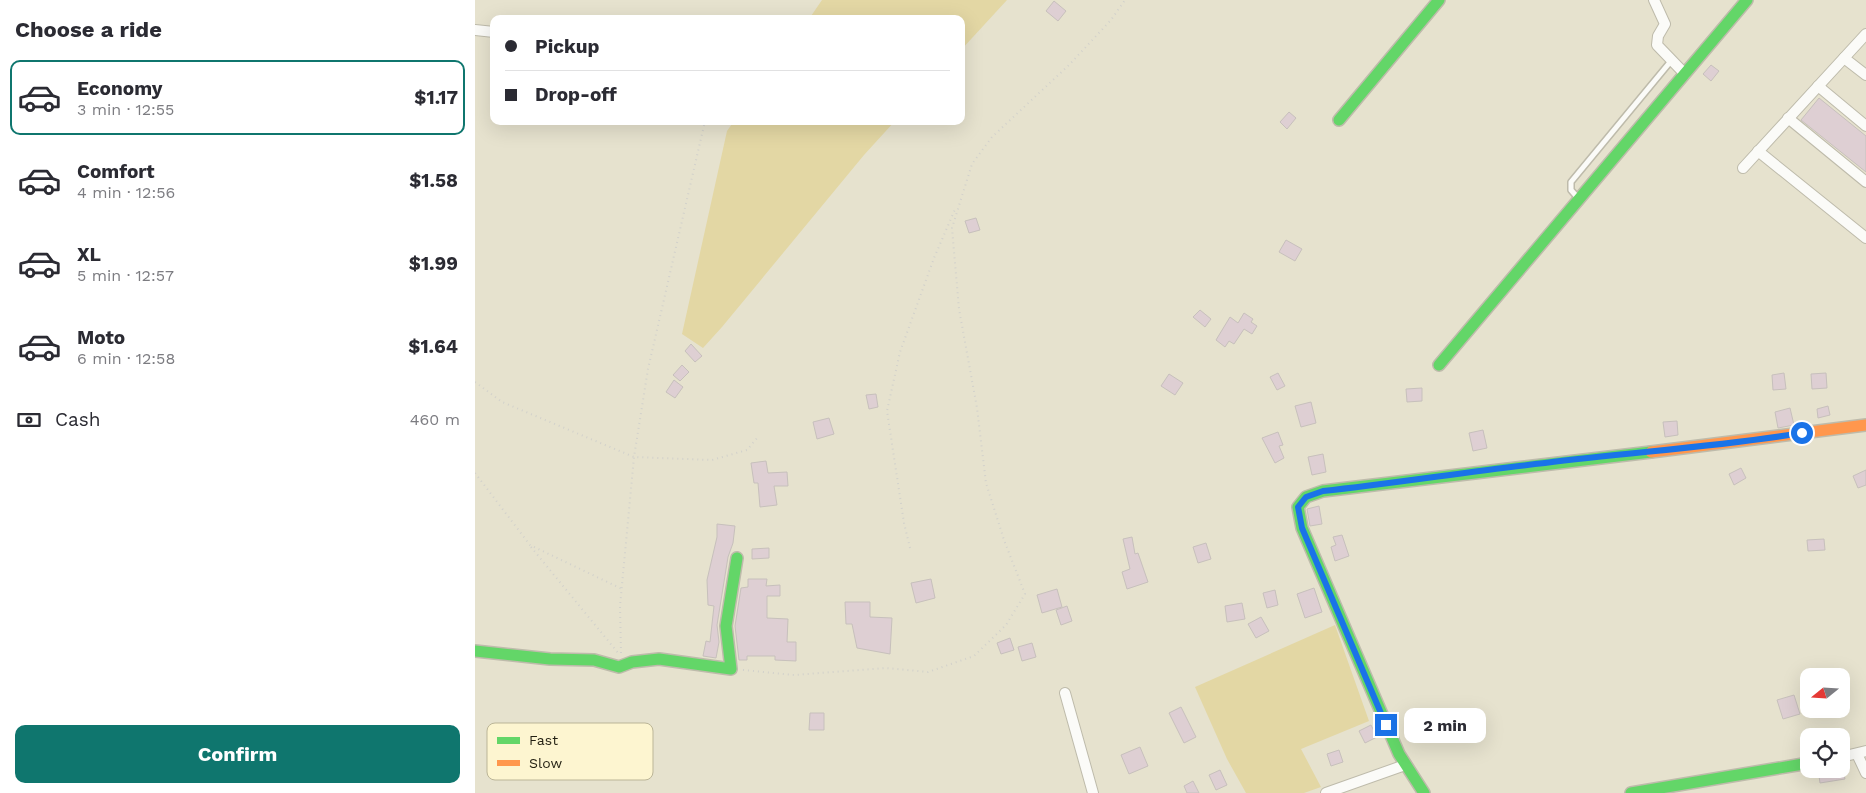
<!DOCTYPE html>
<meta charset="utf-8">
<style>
body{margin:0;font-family:"Work Sans",sans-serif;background:#f7f7f7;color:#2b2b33;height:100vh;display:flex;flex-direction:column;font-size:19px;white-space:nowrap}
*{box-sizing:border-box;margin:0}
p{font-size:16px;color:#7c7c81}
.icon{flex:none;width:28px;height:28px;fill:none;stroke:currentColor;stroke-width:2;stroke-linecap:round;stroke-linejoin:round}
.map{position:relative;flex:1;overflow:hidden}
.drawer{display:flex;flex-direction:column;background:#fff;width:475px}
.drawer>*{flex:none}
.guide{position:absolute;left:15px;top:15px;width:475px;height:110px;border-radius:10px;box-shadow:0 5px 20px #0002;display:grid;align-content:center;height:110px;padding:0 15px;background:#fff}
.needle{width:32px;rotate:252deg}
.fabs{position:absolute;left:1325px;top:668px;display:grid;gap:10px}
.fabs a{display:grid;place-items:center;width:50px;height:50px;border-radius:10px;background:#fff;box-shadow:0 5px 20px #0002;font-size:25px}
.end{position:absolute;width:22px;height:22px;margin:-11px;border:6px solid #1a73e8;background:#fff;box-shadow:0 0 0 2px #fff}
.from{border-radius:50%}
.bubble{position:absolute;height:35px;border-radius:10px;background:#fff;box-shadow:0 5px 20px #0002;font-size:16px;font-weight:700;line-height:35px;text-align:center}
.guide b{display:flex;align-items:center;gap:18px;height:48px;font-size:19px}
.guide b+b{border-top:1px solid #e1e1e2}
.guide i{width:12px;height:12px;background:#2b2b33}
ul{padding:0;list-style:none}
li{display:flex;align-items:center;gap:15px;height:75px;margin:0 10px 8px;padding:0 5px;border:2px solid transparent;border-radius:10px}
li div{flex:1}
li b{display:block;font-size:19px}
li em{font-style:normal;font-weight:700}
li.on{border-color:#0f766e}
li>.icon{width:45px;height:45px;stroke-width:1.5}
h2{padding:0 15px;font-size:22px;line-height:60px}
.pay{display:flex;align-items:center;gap:12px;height:55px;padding:0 15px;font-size:19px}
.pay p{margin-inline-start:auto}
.button{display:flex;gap:10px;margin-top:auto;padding:10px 15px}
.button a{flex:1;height:58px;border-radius:10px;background:#0f766e;color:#fff;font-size:20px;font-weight:700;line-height:58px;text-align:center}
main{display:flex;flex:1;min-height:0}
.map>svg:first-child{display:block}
.green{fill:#e3d7a4}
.building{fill:#decfd3;stroke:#c7c0bc}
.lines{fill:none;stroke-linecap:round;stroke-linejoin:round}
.lane-casing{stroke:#bebbab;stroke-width:8}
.street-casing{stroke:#bebbab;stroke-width:12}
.fast-casing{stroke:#bebbab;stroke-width:14}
.slow-casing{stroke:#bebbab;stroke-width:14}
.path{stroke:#d2d1cb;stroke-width:2;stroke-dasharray:1 4;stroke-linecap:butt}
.lane{stroke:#fbfbf8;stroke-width:5}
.street{stroke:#fbfbf8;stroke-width:10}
.fast{stroke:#63d668;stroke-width:11}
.slow{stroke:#ff974d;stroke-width:11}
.route{stroke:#1a73e8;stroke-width:6}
.key{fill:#fdf5d0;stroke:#bbb597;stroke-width:1}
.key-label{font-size:14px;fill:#221f11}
</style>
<main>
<section class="drawer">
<h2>Choose a ride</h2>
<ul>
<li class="on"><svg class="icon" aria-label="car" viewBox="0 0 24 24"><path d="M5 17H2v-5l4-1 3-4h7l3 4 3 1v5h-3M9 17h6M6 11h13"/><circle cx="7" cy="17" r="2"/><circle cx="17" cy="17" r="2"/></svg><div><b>Economy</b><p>3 min · 12:55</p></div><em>$1.17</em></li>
<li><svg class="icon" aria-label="car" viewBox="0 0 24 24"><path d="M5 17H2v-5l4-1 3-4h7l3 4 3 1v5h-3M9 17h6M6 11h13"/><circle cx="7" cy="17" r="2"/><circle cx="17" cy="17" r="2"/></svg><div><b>Comfort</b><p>4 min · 12:56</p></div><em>$1.58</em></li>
<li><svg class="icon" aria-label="car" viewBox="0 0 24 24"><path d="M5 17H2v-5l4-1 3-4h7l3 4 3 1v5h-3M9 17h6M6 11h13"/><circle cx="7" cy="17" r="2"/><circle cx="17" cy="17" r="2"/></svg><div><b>XL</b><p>5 min · 12:57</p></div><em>$1.99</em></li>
<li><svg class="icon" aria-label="car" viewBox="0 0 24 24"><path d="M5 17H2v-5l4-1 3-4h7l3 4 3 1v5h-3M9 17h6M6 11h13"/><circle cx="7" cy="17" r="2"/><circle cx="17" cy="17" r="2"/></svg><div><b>Moto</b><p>6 min · 12:58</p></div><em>$1.64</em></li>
</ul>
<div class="pay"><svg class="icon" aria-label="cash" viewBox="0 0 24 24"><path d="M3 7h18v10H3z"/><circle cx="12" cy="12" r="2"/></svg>Cash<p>460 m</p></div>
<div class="button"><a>Confirm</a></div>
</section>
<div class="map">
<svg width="1391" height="793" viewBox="0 0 1391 793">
<rect width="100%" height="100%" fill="#e6e2ce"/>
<g class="green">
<polygon points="347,0 532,0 486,50 486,19 334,19"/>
<polygon points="259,121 420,121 389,155 247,327 228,348 207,334 252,131"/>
<polygon points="860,625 894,721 826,749 846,787 829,793 771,793 752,759 720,687"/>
</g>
<g class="building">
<polygon points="579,1 591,11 583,21 571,11"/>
<polygon points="1236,65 1244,71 1236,81 1228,74"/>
<polygon points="1344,98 1391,136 1391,172 1326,120"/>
<polygon points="814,112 821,118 812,129 805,122"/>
<polygon points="501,218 505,230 494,233 490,221"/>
<polygon points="811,240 827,249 820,261 804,252"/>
<polygon points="725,310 736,319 730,327 718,317"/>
<polygon points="769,313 778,319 776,322 782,326 777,334 769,329 759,344 754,341 750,347 741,340 755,317 763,323"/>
<polygon points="216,344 227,356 220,362 210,351"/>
<polygon points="207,365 214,372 205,381 198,375"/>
<polygon points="803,373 810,386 802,390 795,377"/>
<polygon points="1309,373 1311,389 1298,390 1297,375"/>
<polygon points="1351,373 1352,388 1337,389 1336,374"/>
<polygon points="694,374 708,383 700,395 686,386"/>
<polygon points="199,380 208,387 200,398 191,392"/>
<polygon points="947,388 947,401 932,402 931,389"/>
<polygon points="401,394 403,407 394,409 391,395"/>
<polygon points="836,402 841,423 826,427 820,406"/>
<polygon points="1353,406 1355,415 1343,418 1342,409"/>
<polygon points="1315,408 1319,425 1303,428 1300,412"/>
<polygon points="354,418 359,434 342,439 338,422"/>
<polygon points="1202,421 1203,435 1190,437 1188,422"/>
<polygon points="1008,430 1012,448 998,451 994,433"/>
<polygon points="803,432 808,445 804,446 809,458 800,463 787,438"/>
<polygon points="848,454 851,472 837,475 833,457"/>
<polygon points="291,461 293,473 312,472 313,486 299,486 302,505 285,507 283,483 279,483 276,463"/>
<polygon points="1266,468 1271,478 1259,485 1254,474"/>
<polygon points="1391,470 1391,485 1383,488 1378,476"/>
<polygon points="844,506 847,524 835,526 832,509"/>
<polygon points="242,524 260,526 258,543 253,557 242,625 244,642 241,658 228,656 231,641 235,642 239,606 233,605 232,580 242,537"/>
<polygon points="867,535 874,556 860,561 856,547 861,545 858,537"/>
<polygon points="657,537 660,554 663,553 673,582 652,589 647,572 655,569 648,539"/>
<polygon points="1349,539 1350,550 1333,551 1332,540"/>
<polygon points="731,543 736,559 723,563 718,547"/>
<polygon points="294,548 294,558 277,559 277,549"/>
<polygon points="273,579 292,579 291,586 305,585 305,596 292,596 292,618 313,619 312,642 321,642 321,661 300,660 300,656 272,656 272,660 264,660 260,626 266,588 273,587"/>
<polygon points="456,579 460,598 441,603 436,583"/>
<polygon points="839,588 847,612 830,618 822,594"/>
<polygon points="582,589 587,607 567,613 562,595"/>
<polygon points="800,590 803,605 792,608 788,593"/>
<polygon points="370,602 395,602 395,617 417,618 415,654 382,648 377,624 371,624"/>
<polygon points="767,603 770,619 752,622 750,606"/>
<polygon points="592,606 597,621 586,625 581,610"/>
<polygon points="786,617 794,631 781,638 773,624"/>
<polygon points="535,638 539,650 526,654 522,643"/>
<polygon points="557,643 561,657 547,661 543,647"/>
<polygon points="1319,695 1325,714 1308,719 1302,700"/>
<polygon points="706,707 721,737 709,743 694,713"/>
<polygon points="335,713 349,713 349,730 334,730"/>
<polygon points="896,725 902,737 890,743 884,731"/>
<polygon points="665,747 673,766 654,774 646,755"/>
<polygon points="864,750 868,762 856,766 852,754"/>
<polygon points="1343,769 1368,769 1370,779 1345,783"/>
<polygon points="745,770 752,785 741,790 734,775"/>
<polygon points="718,781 724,793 712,793 709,786"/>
</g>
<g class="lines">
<defs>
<polyline id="lane" points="1103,198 1096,190 1096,182 1196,61"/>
<g id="street">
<polyline points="1179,0 1190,24 1183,36 1182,45 1210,74"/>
<polyline points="0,30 19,32"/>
<polyline points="1369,58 1391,75"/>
<polyline points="1343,86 1391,126"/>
<polyline points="1313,118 1391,182"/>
<polyline points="1283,151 1391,238"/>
<polyline points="1268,168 1391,34"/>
<polyline points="590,693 618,793"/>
<polyline points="1382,754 1391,773"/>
<polyline points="1366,757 1391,751"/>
<polyline points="851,793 930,765"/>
</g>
<g id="fast">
<polyline points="864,120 964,0"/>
<polyline points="964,365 1272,0"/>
<polyline points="0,651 75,659 119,660 144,667 157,662 184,659 256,669 251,626 262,558"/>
<polyline points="949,793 924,754 827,528 823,507 831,497 848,491 1176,452"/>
<polyline points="1156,793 1334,763"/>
</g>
<polyline id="slow" points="1176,452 1391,425"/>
</defs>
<use href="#lane" class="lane-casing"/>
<use href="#street" class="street-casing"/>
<use href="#fast" class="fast-casing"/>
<use href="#slow" class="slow-casing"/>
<g class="path">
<polyline points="0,382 27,402 159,457 173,369 230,121"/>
<polyline points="0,473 55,545 147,589"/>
<polyline points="56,547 144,654"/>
<polyline points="435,548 429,523 412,411 425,352 459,258 481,207"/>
<polyline points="146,653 145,606 159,457 237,460 272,450 283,437"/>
<polyline points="268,670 319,675 411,668 453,672 499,656 531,625 550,594 529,540 511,483 502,408 484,309 477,228 497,164 517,137 594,65 636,20 650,0"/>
</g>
<use href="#lane" class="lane"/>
<use href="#street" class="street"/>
<use href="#fast" class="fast"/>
<use href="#slow" class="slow"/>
</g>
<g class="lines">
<path class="route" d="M911 725 827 528 823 507 831 497 848 491C922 483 996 471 1070 463 1156 452 1242 447 1327 433"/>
</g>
<rect x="12" y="723" width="166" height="57" rx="8" class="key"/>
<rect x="22" y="737" width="23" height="7" fill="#63d668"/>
<rect x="22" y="760" width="23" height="6" fill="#ff974d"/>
<g class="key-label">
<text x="54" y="745">Fast</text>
<text x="54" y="768">Slow</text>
</g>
</svg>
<div class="fabs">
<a><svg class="needle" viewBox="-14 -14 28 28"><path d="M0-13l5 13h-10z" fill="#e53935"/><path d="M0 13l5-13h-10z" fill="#7c7c81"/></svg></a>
<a><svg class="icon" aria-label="locate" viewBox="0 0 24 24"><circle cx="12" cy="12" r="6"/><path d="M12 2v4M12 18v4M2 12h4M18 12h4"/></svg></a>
</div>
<i class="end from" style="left:1327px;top:433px"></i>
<i class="end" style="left:911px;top:725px"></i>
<div class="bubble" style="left:929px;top:708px;width:82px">2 min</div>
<div class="guide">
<b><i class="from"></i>Pickup</b>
<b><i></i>Drop-off</b>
</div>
</div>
</main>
